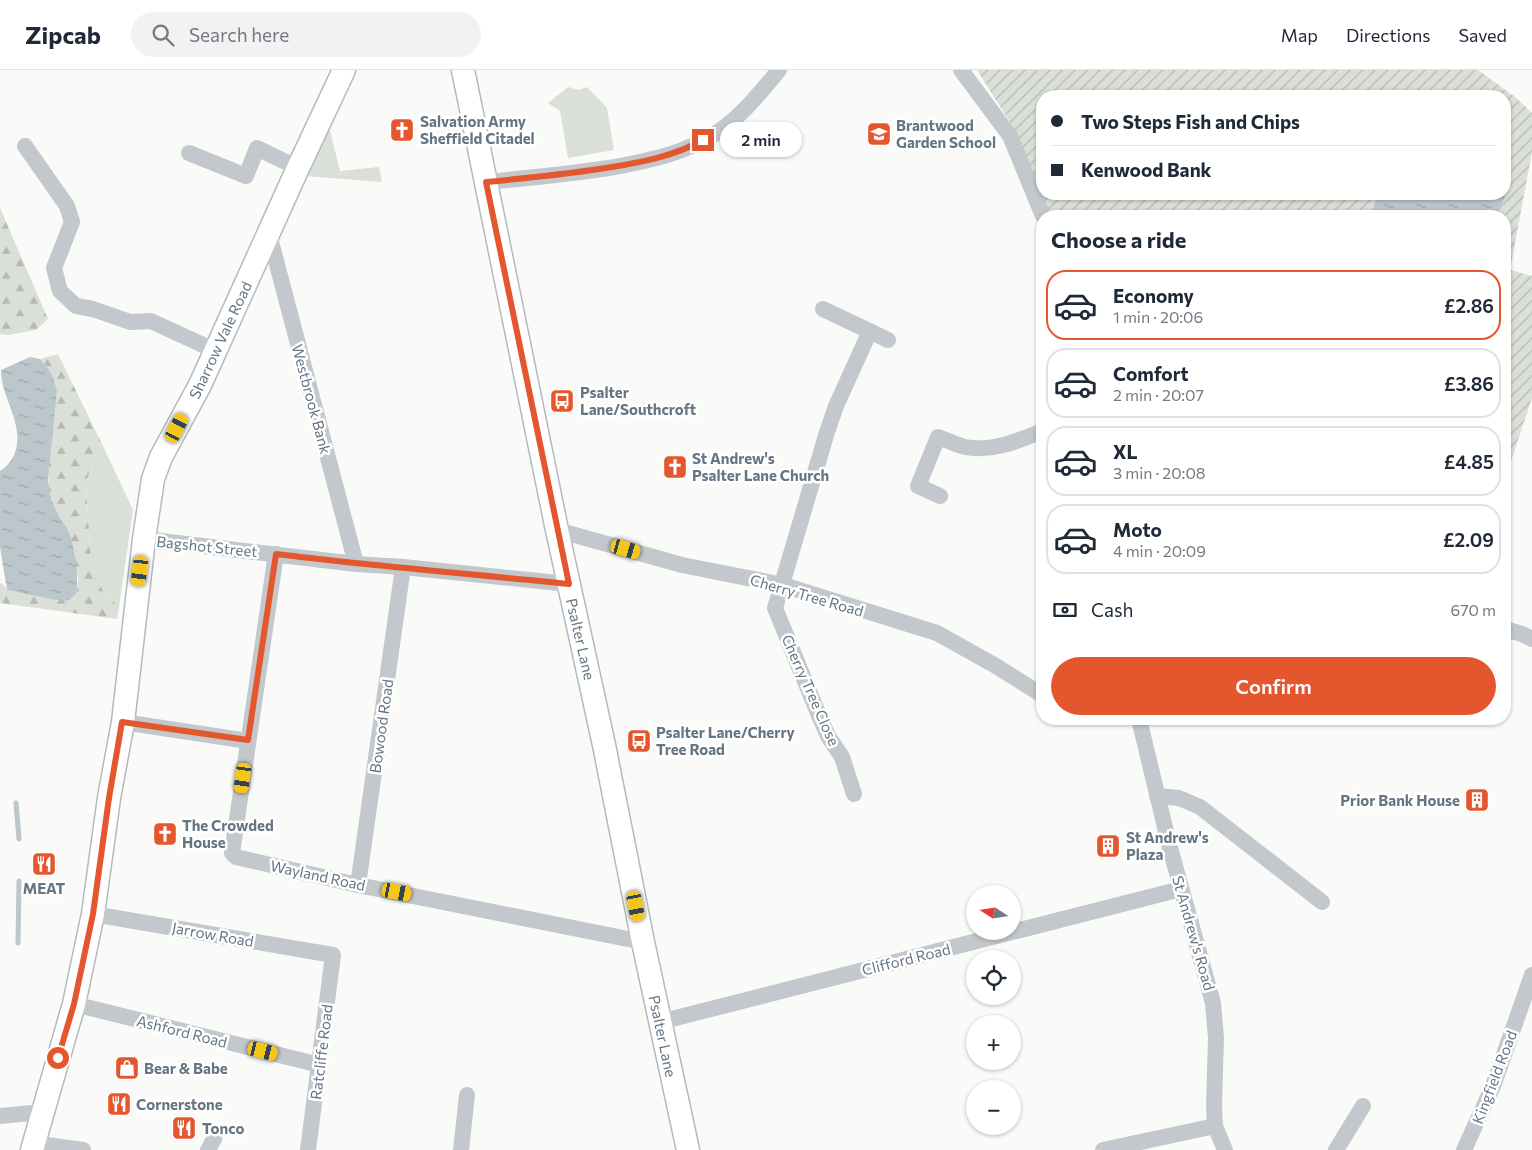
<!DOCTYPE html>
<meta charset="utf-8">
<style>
body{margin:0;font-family:Commissioner,sans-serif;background:#f2f2f3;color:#1f2937;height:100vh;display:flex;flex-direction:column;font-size:19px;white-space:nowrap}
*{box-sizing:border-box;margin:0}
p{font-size:16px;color:#747a83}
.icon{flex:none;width:28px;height:28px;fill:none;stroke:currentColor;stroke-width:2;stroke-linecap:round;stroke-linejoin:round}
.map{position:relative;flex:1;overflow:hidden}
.sheet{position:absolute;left:1036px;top:140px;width:475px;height:515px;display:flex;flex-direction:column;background:#fff;border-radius:20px;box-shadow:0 1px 4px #0004}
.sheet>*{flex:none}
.hud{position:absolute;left:1036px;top:20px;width:475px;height:110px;border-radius:20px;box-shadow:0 1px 4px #0004;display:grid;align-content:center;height:110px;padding:0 15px;background:#fff}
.needle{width:32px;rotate:282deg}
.buttons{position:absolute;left:966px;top:815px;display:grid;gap:10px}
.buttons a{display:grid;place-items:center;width:55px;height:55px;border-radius:50%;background:#fff;box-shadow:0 1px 4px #0004;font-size:25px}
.end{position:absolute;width:22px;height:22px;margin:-11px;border:6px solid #e4572e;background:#fff;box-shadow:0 0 0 2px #fff}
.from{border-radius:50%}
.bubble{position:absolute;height:35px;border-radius:18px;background:#fff;box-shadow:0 1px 4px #0004;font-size:16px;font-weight:600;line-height:35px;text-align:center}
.car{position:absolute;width:15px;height:30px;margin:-15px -8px;border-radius:6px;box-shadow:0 0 4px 1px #0007;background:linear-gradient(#f5c518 24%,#345 0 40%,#f5c518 0 76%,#345 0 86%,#f5c518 0)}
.hud b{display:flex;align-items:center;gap:18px;height:48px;font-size:19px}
.hud b+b{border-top:1px solid #e0e1e3}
.hud i{width:12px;height:12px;background:#1f2937}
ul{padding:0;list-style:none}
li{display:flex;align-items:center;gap:15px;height:70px;margin:0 10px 8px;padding:0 5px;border:2px solid #e0e1e3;border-radius:20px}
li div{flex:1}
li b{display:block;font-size:19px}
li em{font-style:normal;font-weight:600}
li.selected{border-color:#e4572e}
li>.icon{width:45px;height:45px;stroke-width:1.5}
h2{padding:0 15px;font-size:22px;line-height:60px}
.pay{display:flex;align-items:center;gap:12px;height:55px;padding:0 15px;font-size:19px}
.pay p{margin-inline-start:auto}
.cta{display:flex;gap:10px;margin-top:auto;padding:10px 15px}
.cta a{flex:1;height:58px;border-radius:30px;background:#e4572e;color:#fff;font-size:20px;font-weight:600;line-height:58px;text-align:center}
header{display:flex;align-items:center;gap:30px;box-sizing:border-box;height:70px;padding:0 25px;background:#fff;border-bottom:1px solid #e0e1e3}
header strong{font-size:24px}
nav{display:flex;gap:28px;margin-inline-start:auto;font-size:18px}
.search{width:350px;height:45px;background:#f2f2f3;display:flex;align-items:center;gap:12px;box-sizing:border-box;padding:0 18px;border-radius:28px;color:#747a83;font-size:19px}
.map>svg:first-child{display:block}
.green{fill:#dadfd7}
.forest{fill:url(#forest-firs)}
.garden{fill:url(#garden-furrows);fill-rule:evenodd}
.water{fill:url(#water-ripples)}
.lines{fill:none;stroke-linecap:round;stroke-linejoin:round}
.stream{stroke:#bbc7cb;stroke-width:5}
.secondary-casing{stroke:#b3babf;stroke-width:25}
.street{stroke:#c3c8cc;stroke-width:16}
.secondary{stroke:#fff;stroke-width:22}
.route{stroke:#e4572e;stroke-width:6}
.labels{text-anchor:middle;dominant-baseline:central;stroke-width:5;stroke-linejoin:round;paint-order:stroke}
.poi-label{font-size:15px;font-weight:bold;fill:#657683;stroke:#fff;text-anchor:start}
.street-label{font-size:15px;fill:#657683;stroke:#fff}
</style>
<header>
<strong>Zipcab</strong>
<div class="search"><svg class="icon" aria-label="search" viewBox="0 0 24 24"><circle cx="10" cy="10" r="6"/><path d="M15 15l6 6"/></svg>Search here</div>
<nav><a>Map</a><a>Directions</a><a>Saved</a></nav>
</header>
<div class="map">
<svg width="1532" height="1080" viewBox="0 0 1532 1080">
<defs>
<pattern id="forest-firs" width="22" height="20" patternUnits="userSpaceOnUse" patternTransform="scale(1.25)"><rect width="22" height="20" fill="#dadfd7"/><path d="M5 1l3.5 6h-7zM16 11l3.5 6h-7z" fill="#b4b9b4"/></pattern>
<pattern id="garden-furrows" width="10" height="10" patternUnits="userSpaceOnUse" patternTransform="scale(1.25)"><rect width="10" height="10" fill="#dadfd7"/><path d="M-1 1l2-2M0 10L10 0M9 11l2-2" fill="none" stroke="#b4b9b4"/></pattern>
<pattern id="water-ripples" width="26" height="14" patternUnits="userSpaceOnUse" patternTransform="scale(1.25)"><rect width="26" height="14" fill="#bbc7cb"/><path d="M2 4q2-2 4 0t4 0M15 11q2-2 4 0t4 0" fill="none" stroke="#9ca6aa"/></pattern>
</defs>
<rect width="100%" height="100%" fill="#fafaf8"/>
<g class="green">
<polygon points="568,17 579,20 587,17 607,38 614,80 568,88 560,41 548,33"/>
<polygon points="329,56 340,101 379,97 382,112 306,106"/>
<polygon points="101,372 133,440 119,537 103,521 91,492 86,412"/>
</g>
<g class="forest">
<polygon points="0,138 48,249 36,260 8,265 0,264"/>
<polygon points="58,284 101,372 86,412 91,492 103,521 119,537 117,549 0,533 0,514 2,513 7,520 50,529 76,523 78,510 69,461 56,441 49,420 48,396 57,321 47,297 40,289"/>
</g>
<path class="garden" d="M977 0H1478L1515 27 1532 43V82L1510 200 1532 206V328L1505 409V146H1047L1015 60ZM1042 26H1505V124H1042Z"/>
<g class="water">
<polygon points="1505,116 1508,119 1497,146 1372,146 1377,124 1505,124"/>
<path d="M30 287 40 289 47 297 52 305 57 321 48 408C49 420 51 431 57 442 60 449 66 455 69 462 75 481 79 504 76 524L67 531 50 529 7 520 0 477V401C8 396 14 388 16 379 23 351 0 325 1 300Z"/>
</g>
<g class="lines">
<g class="stream">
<polyline points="16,733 19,769"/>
<polyline points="18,873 19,811"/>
</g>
<defs>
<g id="secondary">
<polyline points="463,0 557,460 604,675 643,872 688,1080"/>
<polyline points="32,1080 74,934 93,844 109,728 123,652 144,469 153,409 161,387 200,315 298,98 344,0"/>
</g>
</defs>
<use href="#secondary" class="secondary-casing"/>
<g class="street">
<polyline points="961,0 1010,66 1043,146"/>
<polyline points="25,76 67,136 72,152 54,198 60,221 76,236 93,239 130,252 151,251 216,281"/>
<polyline points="189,83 246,106 257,78 298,98"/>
<path d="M486 112C529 108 572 104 615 97 651 90 682 84 715 64 741 47 760 23 779 0"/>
<polyline points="269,164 356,494"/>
<polyline points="823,239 888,270"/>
<path d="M940 426 918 416 938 367C947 370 956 375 965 377 991 382 1019 371 1042 361"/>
<polyline points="557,460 682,495 783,515 937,563 996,596 1042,625"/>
<polyline points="144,469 356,494 403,497 569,514"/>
<polyline points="276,484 232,783 236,787 358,815 643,872"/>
<polyline points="1505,559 1522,564 1532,569"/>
<polyline points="1139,649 1169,774 1213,933 1216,968 1214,1035 1215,1056 1225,1080"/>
<polyline points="123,652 248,671"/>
<polyline points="854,724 842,687 828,666 818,643 775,538 827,362 836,336 870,261"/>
<polyline points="1157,726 1179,728 1200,737 1322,832"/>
<polyline points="358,815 403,497"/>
<polyline points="93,844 333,885 308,1080"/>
<polyline points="74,934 320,995"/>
<polyline points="660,952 1181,819"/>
<polyline points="0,1046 42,1042"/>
<polyline points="32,1073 83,1080"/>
<polyline points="208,1080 214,1069"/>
<polyline points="461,1080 467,1025"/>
<polyline points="1103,1080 1215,1056"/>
<polyline points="1336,1080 1363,1036"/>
<polyline points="1464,1080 1493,1016 1532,905"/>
</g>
<use href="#secondary" class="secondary"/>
</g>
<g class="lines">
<path class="route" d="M58 988 74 934 93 844 109 728 122 652 248 670 276 484C373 496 471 504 569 514L486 112C528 108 570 104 612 97 643 92 674 86 703 70"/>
</g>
<defs>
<symbol id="church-square" viewBox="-11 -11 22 22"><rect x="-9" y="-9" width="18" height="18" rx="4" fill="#e4572e" stroke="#fff"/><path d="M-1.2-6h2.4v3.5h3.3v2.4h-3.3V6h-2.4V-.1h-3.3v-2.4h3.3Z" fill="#fff"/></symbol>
<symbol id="school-square" viewBox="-11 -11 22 22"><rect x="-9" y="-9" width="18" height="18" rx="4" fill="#e4572e" stroke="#fff"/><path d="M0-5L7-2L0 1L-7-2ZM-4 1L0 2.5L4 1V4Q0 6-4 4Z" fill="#fff"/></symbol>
<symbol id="bus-square" viewBox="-11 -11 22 22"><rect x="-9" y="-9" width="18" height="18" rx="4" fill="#e4572e" stroke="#fff"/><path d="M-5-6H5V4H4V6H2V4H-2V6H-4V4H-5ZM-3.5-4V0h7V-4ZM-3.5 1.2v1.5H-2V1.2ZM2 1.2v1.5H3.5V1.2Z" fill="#fff"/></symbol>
<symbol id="building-square" viewBox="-11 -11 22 22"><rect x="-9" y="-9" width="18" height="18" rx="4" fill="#e4572e" stroke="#fff"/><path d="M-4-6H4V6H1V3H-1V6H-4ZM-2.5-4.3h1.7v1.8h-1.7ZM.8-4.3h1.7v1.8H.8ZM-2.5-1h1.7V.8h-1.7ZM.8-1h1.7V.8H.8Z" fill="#fff"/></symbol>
<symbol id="restaurant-square" viewBox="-11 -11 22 22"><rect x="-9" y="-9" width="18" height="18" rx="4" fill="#e4572e" stroke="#fff"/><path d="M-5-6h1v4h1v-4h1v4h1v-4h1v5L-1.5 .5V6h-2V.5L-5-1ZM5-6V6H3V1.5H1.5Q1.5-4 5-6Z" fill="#fff"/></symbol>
<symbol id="shop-square" viewBox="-11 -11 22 22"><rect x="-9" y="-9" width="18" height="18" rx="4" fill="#e4572e" stroke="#fff"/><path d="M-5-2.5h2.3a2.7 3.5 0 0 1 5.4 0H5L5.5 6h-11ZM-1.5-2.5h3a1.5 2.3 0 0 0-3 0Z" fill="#fff"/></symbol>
</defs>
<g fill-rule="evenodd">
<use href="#church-square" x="388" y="46" width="28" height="28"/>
<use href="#school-square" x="865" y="50" width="28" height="28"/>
<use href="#bus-square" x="548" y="317" width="28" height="28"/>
<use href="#church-square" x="661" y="383" width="28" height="28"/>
<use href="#bus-square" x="625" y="657" width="28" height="28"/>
<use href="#building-square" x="1463" y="716" width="28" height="28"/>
<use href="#church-square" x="151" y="750" width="28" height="28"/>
<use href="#building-square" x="1094" y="762" width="28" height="28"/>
<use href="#restaurant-square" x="30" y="780" width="28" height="28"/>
<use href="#shop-square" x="113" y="984" width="28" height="28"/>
<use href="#restaurant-square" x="105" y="1020" width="28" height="28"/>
<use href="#restaurant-square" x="170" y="1044" width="28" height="28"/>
</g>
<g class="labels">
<g class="poi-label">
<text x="420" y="51">Salvation Army<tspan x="420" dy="17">Sheffield Citadel</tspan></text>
<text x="896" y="55">Brantwood<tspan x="896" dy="17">Garden School</tspan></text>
<text x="580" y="322">Psalter<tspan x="580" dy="17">Lane/Southcroft</tspan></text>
<text x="692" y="388">St Andrew's<tspan x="692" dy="17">Psalter Lane Church</tspan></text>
<text x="656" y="662">Psalter Lane/Cherry<tspan x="656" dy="17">Tree Road</tspan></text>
<text x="1460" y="730" text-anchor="end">Prior Bank House</text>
<text x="182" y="755">The Crowded<tspan x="182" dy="17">House</tspan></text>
<text x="1126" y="767">St Andrew's<tspan x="1126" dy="17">Plaza</tspan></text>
<text x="44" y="818" text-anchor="middle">MEAT</text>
<text x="144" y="998">Bear &amp; Babe</text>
<text x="136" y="1034">Cornerstone</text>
<text x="202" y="1058">Tonco</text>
</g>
<g class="street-label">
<text transform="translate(220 270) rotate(-65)">Sharrow Vale Road</text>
<text transform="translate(312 329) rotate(75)">Westbrook Bank</text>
<text transform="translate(207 476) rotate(6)">Bagshot Street</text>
<text transform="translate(807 525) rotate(16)">Cherry Tree Road</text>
<text transform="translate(581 569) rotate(77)">Psalter Lane</text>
<text transform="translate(811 620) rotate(66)">Cherry Tree Close</text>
<text transform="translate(381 656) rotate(-82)">Bowood Road</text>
<text transform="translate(318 805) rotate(12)">Wayland Road</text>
<text transform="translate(1194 863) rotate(74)">St Andrew's Road</text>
<text transform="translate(213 864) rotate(10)">Jarrow Road</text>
<text transform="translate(906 889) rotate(-14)">Clifford Road</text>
<text transform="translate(182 961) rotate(14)">Ashford Road</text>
<text transform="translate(663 966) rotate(78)">Psalter Lane</text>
<text transform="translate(321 982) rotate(-83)">Ratcliffe Road</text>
<text transform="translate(1494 1007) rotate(-69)">Kingfield Road</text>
</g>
</g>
</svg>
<div class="buttons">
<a><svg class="needle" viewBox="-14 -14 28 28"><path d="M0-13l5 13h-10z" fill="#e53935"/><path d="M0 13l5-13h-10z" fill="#747a83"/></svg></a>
<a><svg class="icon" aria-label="locate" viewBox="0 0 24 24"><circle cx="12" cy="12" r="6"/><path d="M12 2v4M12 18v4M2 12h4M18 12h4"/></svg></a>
<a>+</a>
<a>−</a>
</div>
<i class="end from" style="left:58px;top:988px"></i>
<i class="end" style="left:703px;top:70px"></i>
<div class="bubble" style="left:720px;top:52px;width:82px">2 min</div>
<i class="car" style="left:177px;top:358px;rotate:28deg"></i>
<i class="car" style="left:626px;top:479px;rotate:106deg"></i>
<i class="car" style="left:140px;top:501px;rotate:187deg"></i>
<i class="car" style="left:243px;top:708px;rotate:188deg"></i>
<i class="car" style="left:397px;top:822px;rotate:101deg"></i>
<i class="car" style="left:636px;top:836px;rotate:169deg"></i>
<i class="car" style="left:263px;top:981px;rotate:104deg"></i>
<div class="hud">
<b><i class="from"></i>Two Steps Fish and Chips</b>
<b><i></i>Kenwood Bank</b>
</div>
<section class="sheet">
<h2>Choose a ride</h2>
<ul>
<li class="selected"><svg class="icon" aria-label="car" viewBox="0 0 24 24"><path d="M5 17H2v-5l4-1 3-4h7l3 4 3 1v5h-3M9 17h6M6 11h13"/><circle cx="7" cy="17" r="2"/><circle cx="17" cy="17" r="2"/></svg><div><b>Economy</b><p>1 min · 20:06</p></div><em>£2.86</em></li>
<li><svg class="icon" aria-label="car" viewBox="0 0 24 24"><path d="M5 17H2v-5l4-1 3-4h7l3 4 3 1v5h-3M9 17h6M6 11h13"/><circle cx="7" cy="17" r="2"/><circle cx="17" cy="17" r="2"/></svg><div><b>Comfort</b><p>2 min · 20:07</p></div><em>£3.86</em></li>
<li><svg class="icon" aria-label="car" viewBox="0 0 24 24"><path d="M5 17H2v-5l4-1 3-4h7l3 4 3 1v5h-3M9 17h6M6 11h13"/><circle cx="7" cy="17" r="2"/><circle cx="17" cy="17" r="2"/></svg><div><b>XL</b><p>3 min · 20:08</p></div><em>£4.85</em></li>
<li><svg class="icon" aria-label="car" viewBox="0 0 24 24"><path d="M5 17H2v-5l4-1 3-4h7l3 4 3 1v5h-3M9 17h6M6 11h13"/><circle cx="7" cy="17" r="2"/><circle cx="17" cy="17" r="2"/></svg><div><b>Moto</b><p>4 min · 20:09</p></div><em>£2.09</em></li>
</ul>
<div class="pay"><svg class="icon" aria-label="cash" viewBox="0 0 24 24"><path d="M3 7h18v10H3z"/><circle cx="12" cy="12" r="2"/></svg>Cash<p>670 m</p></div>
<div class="cta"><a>Confirm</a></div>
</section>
</div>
